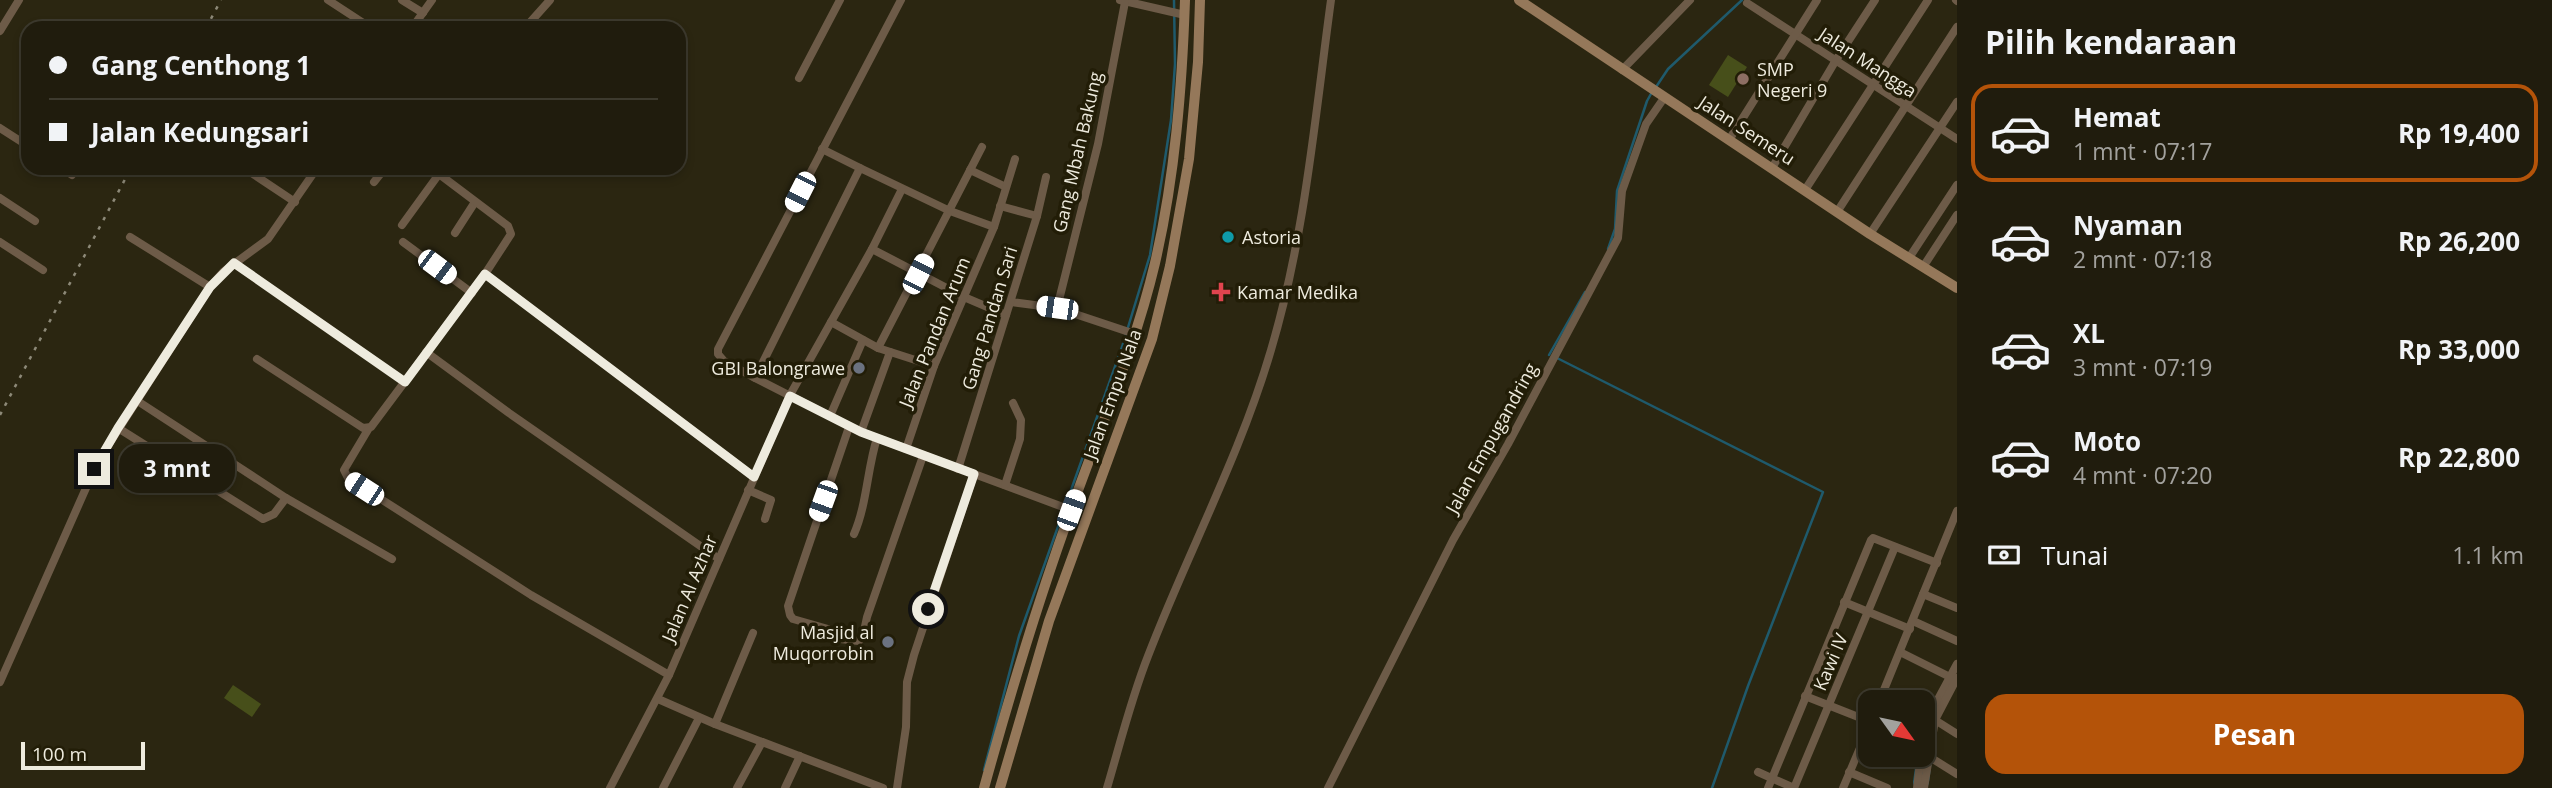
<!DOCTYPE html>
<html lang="id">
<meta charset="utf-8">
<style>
body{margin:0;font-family:"Open Sans",sans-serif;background:#2d291b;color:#f1f3f6;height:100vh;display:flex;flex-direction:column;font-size:26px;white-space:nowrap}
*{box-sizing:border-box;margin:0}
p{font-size:23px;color:#a2a19d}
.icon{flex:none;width:38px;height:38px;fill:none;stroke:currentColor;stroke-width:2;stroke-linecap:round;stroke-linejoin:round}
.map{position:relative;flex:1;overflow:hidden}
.drawer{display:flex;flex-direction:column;background:#201c0d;width:595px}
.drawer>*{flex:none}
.banner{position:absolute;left:21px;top:21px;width:665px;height:154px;border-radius:21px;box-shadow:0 4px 10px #0003,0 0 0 2px #3d3a2e;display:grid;align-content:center;height:154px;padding:0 28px;background:#201c0d}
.needle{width:46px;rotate:123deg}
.tools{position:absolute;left:1858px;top:690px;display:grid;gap:14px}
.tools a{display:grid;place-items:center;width:77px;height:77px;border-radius:14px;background:#201c0d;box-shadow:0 4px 10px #0003,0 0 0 2px #3d3a2e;font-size:35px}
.scale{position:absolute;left:21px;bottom:18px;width:124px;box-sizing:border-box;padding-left:7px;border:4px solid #eeebde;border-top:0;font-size:19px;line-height:24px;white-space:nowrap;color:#eeebde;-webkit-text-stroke:5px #221d07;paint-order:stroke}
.end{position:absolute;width:32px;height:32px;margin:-16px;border:9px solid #eeebde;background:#111;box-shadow:0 0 0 4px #111}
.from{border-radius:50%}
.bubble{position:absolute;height:49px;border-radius:21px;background:#201c0d;box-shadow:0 4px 10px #0003,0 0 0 2px #3d3a2e;font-size:23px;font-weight:700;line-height:49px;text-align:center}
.car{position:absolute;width:21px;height:42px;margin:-21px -10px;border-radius:9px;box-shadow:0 0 5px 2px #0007;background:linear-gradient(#fff 24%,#345 0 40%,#fff 0 76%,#345 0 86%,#fff 0)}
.banner b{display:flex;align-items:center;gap:24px;height:66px;font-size:26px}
.banner b+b{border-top:2px solid #3d3a2e}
.banner i{width:18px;height:18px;background:#f1f3f6}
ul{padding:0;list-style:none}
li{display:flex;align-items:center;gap:21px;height:98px;margin:0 14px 10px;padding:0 14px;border:4px solid transparent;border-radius:21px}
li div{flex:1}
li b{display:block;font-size:26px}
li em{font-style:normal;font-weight:700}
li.on{border-color:#b45309}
li>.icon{width:63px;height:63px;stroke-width:1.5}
h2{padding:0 28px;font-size:32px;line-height:84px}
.pay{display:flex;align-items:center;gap:18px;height:77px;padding:0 28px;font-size:26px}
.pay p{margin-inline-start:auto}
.primary-button{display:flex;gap:14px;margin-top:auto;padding:14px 28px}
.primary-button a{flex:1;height:80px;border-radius:21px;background:#b45309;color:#fff;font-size:28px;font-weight:700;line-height:80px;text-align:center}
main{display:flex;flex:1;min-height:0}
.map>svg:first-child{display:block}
.green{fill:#474f1a}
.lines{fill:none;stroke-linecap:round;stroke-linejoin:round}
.stream{stroke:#1f5a6c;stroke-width:2.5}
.river{stroke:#1f5a6c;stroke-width:16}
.street{stroke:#6d5b48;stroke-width:8}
.secondary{stroke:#95785a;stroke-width:10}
.rail{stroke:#8d8978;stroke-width:2.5;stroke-dasharray:3.5 7;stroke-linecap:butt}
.route{stroke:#eeebde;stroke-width:9}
.education-dot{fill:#8d6e63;stroke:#221d07;stroke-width:2.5}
.culture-dot{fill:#0f9aa8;stroke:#221d07;stroke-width:2.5}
.health-dot{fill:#e0444e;stroke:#221d07;stroke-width:2.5}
.worship-dot{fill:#6b7280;stroke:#221d07;stroke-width:2.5}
.labels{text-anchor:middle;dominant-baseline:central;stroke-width:7;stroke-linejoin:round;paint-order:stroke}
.street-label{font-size:18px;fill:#eeebde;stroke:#221d07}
.poi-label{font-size:18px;fill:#eeebde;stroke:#221d07;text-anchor:start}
</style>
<main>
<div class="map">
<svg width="1957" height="788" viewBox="0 0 1957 788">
<rect width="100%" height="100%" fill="#2b2611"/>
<g class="green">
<polygon points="1728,55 1747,67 1728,97 1709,85"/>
<polygon points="233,685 261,704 252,717 224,698"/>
</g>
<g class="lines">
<g class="stream">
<polyline points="1656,87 1668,69 1742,0"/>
<polyline points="1608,249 1615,229 1617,191 1647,101 1652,92"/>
<polyline points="1549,355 1585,292"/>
<polyline points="1557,358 1823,492 1748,686 1712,788"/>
<polyline points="984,770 1019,636 1122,347 1150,255 1171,120 1175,64 1174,0"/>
</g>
<polyline class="river" points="1921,782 1929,724 1932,719"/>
<g class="street">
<polyline points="328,0 371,28"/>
<polyline points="402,0 423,13"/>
<polyline points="901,0 718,349 718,354 724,361 755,378 861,432 1071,510"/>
<polyline points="1120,0 1185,15"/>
<polyline points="1956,0 1957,1"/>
<polyline points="1747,3 1957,139"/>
<polyline points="412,28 432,0"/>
<polyline points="525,28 550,0"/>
<polyline points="0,31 19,0"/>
<polyline points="1622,70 1690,0"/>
<polyline points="799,78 840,0"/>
<polyline points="0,128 28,146"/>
<polyline points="1729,140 1817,0"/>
<polyline points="822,149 860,168"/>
<polyline points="62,168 72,175"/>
<polyline points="244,168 295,202"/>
<polyline points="1772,168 1836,60 1875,0"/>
<polyline points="970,170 1006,187"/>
<polyline points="374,182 385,168"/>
<polyline points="1805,190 1928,0"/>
<polyline points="0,198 35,221"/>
<polyline points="1000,206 1037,216"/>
<polyline points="1837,212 1957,27"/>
<polyline points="402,225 439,174"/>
<polyline points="455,233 475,202"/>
<polyline points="1870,234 1957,102"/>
<polyline points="130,237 210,287"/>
<polyline points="0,242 43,270"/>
<polyline points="403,242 472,293"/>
<polyline points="872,249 964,297 1006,315"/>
<polyline points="1909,258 1957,185"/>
<polyline points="234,263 405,382"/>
<polyline points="1923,267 1957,215"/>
<polyline points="485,274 754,477"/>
<polyline points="1011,302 1057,308 1135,334"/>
<polyline points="1057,308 1098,144 1125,2"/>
<polyline points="831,322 878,348 934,366"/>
<polyline points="878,348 982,147"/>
<polyline points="426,352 509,413 719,559"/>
<polyline points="257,359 363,428 371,427 485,274 511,234 508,226 431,168"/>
<polyline points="755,378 860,168 950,211 994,227"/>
<polyline points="830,416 863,340"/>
<polyline points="849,427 788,606 790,615 793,619 828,629 840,639 859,641 863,636 867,617 923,456"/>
<polyline points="118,428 263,519 274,514 286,498 136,400"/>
<polyline points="369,428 344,470 348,478 531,595 669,675"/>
<polyline points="861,432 890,352"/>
<polyline points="906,449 934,366 994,227 1015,159"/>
<polyline points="958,469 1037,216 1046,177"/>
<polyline points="1005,485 1020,439 1021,420 1013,403"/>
<polyline points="748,490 771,500 765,519"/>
<polyline points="286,498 392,559"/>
<path d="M854 534C867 504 867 470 877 438"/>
<polyline points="1923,594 1957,608"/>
<polyline points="1844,602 1910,629"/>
<polyline points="1913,621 1957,641"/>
<polyline points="1900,652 1954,679"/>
<polyline points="0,682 98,461 210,287 223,272 268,239 317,168"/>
<polyline points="1805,696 1871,722"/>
<polyline points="658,699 715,724 883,788"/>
<polyline points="1879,702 1957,511"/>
<polyline points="1935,720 1957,734"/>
<polyline points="715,724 753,633"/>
<polyline points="1923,738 1928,718 1957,664"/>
<polyline points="1928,756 1957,774"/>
<polyline points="1758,772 1794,788"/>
<polyline points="1849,772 1887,788"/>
<polyline points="610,788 669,675 790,395 872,249 902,189"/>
<polyline points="663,788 699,718"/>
<polyline points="737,788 762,742"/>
<polyline points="785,788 800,756"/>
<polyline points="897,788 906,727 907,682 914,655 974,474"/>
<path d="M1107 788C1120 744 1131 699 1148 656 1187 554 1240 456 1271 350 1305 236 1315 117 1331 0"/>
<polyline points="1328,788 1453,540 1508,444 1618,238 1622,191 1646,124 1664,98"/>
<polyline points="1768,788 1871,540 1873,538 1937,563"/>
<polyline points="1794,788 1895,547"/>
<polyline points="1843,788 1871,722"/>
<polyline points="1917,788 1921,754"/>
<polyline points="1924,788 1935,720 1957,678"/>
</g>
<g class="secondary">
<polyline points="1519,0 1870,234 1957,288"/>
<path d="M984 788C1010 694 1038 601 1071 510 1100 428 1135 348 1155 263 1175 177 1182 88 1185 0"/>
<polyline points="1000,788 1049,621 1152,339 1170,266 1189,159 1198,62 1200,0"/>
</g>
<g class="rail">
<polyline points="206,28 221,0"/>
<polyline points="0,415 131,168"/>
</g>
</g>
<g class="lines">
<polyline class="route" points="94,469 118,428 210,287 234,263 405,382 485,274 754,477 790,396 861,432 974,474 928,609"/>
</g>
<circle class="education-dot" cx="1743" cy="79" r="7"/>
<circle class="culture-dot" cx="1228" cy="237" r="7"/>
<path class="health-dot" d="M1217.5 281.5h7v7h7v7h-7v7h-7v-7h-7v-7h7z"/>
<g class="worship-dot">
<circle cx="859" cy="368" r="7"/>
<circle cx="888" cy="642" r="7"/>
</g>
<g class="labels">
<g class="street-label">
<text transform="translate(1868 62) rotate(33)">Jalan Mangga</text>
<text transform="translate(1747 130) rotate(33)">Jalan Semeru</text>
<text transform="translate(1077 152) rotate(-77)">Gang Mbah Bakung</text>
<text transform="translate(989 318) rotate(-73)">Gang Pandan Sari</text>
<text transform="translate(934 332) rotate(-68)">Jalan Pandan Arum</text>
<text transform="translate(1112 394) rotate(-70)">Jalan Empu Nala</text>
<text transform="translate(1491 438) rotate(-61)">Jalan Empugandring</text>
<text transform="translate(689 588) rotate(-67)">Jalan Al Azhar</text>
<text transform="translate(1830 662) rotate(-67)">Kawi IV</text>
</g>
<g class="poi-label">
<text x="1757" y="69">SMP<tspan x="1757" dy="21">Negeri 9</tspan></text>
<text x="1242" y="237">Astoria</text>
<text x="1237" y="292">Kamar Medika</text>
<text x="845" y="368" text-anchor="end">GBI Balongrawe</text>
<text x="874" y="632" text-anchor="end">Masjid al<tspan x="874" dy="21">Muqorrobin</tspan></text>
</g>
</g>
</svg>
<div class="tools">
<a><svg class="needle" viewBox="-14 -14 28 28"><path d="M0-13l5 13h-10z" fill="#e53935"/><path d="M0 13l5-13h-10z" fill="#a2a19d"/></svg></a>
</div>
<div class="scale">100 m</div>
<i class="end from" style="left:928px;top:609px"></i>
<i class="end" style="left:94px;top:469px"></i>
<div class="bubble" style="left:119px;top:444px;width:116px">3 mnt</div>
<i class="car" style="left:800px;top:192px;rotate:207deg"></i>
<i class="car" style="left:437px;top:267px;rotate:127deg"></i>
<i class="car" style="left:918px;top:274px;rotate:27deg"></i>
<i class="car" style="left:1057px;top:308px;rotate:278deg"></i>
<i class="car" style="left:364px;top:489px;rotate:303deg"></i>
<i class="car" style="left:823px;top:501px;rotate:200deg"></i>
<i class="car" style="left:1071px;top:510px;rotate:20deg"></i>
<div class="banner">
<b><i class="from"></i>Gang Centhong 1</b>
<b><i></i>Jalan Kedungsari</b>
</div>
</div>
<section class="drawer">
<h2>Pilih kendaraan</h2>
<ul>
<li class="on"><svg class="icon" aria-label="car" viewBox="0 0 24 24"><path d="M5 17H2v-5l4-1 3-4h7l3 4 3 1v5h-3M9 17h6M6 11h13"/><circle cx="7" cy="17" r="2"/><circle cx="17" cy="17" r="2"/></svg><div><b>Hemat</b><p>1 mnt · 07:17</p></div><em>Rp 19,400</em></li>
<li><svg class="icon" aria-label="car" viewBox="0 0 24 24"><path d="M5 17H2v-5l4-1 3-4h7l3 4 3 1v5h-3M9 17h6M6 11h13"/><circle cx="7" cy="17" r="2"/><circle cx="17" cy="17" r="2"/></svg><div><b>Nyaman</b><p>2 mnt · 07:18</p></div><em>Rp 26,200</em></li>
<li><svg class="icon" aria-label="car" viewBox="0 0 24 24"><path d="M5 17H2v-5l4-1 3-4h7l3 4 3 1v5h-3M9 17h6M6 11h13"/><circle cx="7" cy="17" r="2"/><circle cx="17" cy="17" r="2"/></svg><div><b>XL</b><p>3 mnt · 07:19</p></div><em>Rp 33,000</em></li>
<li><svg class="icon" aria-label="car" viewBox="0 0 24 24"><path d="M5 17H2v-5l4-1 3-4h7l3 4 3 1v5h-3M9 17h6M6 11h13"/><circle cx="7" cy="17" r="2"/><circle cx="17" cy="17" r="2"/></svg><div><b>Moto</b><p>4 mnt · 07:20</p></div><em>Rp 22,800</em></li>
</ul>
<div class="pay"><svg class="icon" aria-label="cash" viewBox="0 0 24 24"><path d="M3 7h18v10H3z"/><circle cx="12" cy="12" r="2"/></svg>Tunai<p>1.1 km</p></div>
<div class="primary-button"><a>Pesan</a></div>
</section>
</main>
